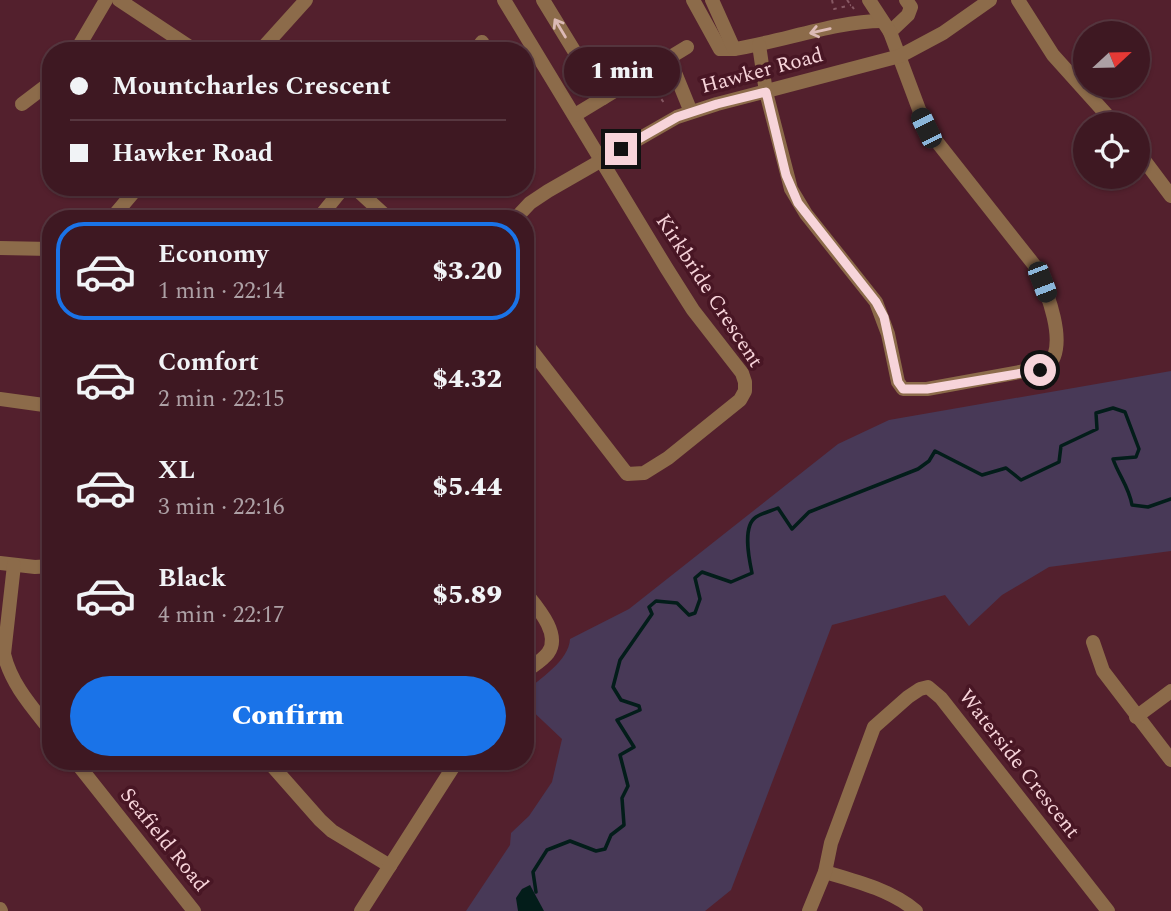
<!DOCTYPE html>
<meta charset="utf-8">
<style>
body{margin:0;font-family:Spectral,serif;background:#45212a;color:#f1f3f6;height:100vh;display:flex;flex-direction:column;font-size:26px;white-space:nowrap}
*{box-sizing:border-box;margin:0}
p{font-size:23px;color:#ada0a5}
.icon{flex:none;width:38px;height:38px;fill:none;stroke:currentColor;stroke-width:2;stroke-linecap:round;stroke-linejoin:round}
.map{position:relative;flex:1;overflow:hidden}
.panel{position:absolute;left:42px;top:210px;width:492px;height:560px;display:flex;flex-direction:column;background:#3e1822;border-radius:28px;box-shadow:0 2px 5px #0004,0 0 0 2px #573740}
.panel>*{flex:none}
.top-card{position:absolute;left:42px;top:42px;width:492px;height:154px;border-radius:28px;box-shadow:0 2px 5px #0004,0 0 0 2px #573740;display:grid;align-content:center;height:154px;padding:0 28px;background:#3e1822}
.needle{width:46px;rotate:68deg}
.controls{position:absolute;left:1073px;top:21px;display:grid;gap:14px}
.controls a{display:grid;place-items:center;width:77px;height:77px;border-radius:50%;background:#3e1822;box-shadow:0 2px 5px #0004,0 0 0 2px #573740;font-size:35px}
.end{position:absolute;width:32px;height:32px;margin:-16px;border:9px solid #f7d4da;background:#111;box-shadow:0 0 0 4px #111}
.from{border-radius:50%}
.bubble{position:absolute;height:49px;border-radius:24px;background:#3e1822;box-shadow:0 2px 5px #0004,0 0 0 2px #573740;font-size:23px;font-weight:800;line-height:49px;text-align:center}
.car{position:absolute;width:21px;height:42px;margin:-21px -10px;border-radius:9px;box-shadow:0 0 5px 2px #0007;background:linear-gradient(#222 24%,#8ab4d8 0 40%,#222 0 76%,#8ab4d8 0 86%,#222 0)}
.top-card b{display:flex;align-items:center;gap:24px;height:66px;font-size:26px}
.top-card b+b{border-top:2px solid #573740}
.top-card i{width:18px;height:18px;background:#f1f3f6}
ul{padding:12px 0 0;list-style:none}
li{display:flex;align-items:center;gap:21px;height:98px;margin:0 14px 10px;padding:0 14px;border:4px solid transparent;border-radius:28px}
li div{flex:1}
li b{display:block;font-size:26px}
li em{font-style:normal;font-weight:800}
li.current{border-color:#1a73e8}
li>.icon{width:63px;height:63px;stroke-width:1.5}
.action{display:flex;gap:14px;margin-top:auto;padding:14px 28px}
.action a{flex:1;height:80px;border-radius:42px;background:#1a73e8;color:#fff;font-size:28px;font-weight:800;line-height:80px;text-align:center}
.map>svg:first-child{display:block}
.green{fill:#483957}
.water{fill:#031d1a}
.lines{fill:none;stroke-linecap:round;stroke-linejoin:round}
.stream{stroke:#031d1a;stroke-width:3.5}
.path{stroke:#875964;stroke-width:2;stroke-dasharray:3.5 5;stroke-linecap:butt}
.minor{stroke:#8c6b4a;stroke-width:14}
.oneway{stroke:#dcbab6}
.route{stroke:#f7d4da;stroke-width:9}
.labels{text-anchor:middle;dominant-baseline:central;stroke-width:7;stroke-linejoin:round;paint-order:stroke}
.street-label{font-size:21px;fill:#f7d4da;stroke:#481624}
</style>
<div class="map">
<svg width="1171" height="911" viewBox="0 0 1171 911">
<rect width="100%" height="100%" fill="#53202d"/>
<path class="green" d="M1171 371V551L1049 567 1002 595 969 626 945 595 832 625 731 890 705 911H466L510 845 511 833 529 816 552 782 562 739 525 704V692C540 678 569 661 570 639L629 609 838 444 889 420Z"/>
<polygon class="water" points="530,885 544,911 518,911 516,898 522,889"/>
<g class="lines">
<path class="stream" d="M536 892 533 872 547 850 570 841 596 851 605 849 611 835 624 825 622 798 628 786 620 755 634 747 617 720 640 710 639 706 621 700 613 687 620 660 652 614 649 607 656 601 677 603 689 615 695 613 700 599 695 578 702 572 731 582 752 573C749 559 742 526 756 517 762 513 771 511 778 508L792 529 809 512 918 469 929 461 935 451 982 475 1006 468 1021 480 1059 462 1061 446 1097 429 1096 413 1113 408 1125 412 1139 449 1136 457 1113 459C1119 476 1129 487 1132 505L1148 507 1171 499"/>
<g class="path">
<polyline points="832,0 834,9 851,5"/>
<polyline points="847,0 854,9"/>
<polyline points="652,85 664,103"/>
</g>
<g class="minor">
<polyline points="119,0 196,51"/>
<polyline points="504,0 667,269 693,310 742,373 745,382 745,391 740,400 668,458 644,473 627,474 525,342"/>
<polyline points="543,0 603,98"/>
<polyline points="693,0 720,49 734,49"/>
<path d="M712 0 734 49C781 42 836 21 882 21"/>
<polyline points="1018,0 1053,55 1115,124"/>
<polyline points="890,32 908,15 911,7 906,0"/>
<path d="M759 45 766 92 791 189 806 214 876 302 888 334 898 382 903 389H927L1047 367C1070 346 1046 289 1035 266L926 128 890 32 869 0"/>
<polyline points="76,51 106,0"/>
<polyline points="260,51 306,0"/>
<polyline points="475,51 482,42"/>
<polyline points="669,58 691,112"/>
<polyline points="22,104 51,82"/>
<polyline points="575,115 687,47"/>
<polyline points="1138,152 1171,196"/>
<polyline points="354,187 389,219"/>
<polyline points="111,219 138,187"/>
<polyline points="318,219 344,187"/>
<polyline points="515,219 530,203 548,191 677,117 717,104 900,56 943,33 990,0"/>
<polyline points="0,248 51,249"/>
<polyline points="0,399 51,406"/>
<polyline points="0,563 35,567 51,566"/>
<path d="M14 565 4 654C11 684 32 707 51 731"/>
<path d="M525 592C536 606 562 634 548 653 542 661 532 666 525 672"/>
<polyline points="1093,642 1103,671 1171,760"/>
<polyline points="1136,717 1171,691"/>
<polyline points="75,761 194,911"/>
<polyline points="268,761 320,820 332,831 390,866"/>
<path d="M825 872C856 881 891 890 916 911"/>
<polyline points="0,909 1,911"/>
<polyline points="361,911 457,761"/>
<polyline points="809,911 825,872 831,843 874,727 908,697 920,689 928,687 941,698 1108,911"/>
</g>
</g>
<defs><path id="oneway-shaft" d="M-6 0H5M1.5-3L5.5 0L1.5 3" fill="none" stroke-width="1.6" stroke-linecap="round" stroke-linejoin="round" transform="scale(1.75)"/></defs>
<g class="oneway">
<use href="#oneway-shaft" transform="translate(560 28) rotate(-121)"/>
<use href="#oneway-shaft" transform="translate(820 31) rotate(167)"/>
</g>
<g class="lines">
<polyline class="route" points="621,149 677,117 717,104 766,92 786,175 798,203 876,302 884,317 898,382 903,389 927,389 1040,370"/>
</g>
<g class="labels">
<g class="street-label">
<text transform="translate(762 71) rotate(-15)">Hawker Road</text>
<text transform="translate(709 291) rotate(57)">Kirkbride Crescent</text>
<text transform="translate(1019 764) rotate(52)">Waterside Crescent</text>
<text transform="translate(164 840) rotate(51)">Seafield Road</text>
</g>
</g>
</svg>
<div class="controls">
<a><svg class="needle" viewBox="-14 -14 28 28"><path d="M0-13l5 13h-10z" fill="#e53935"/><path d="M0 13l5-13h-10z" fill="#ada0a5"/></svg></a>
<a><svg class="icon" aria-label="locate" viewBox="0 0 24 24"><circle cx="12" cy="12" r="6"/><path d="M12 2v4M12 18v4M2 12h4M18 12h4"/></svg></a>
</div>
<i class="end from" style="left:1040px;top:370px"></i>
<i class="end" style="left:621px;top:149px"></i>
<div class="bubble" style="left:564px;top:47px;width:116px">1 min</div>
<i class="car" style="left:926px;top:128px;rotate:334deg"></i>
<i class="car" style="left:1042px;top:282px;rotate:159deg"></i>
<div class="top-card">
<b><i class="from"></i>Mountcharles Crescent</b>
<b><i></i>Hawker Road</b>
</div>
<section class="panel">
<ul>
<li class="current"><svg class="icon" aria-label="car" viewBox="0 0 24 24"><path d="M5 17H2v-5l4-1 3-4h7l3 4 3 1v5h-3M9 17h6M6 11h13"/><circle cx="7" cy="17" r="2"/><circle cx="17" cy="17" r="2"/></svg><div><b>Economy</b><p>1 min · 22:14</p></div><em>$3.20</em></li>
<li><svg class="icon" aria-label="car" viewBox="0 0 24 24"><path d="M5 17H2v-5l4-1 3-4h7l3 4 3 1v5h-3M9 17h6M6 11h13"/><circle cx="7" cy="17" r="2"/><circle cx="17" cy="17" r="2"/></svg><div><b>Comfort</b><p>2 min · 22:15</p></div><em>$4.32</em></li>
<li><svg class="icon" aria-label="car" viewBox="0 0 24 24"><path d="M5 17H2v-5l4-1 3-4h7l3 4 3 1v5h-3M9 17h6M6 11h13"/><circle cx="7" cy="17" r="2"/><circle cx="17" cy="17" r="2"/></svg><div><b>XL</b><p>3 min · 22:16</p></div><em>$5.44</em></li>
<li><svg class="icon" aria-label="car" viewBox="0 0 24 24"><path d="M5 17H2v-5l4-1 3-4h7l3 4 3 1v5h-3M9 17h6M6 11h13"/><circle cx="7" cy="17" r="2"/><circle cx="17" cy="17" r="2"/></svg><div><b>Black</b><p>4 min · 22:17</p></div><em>$5.89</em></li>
</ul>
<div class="action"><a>Confirm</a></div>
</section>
</div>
